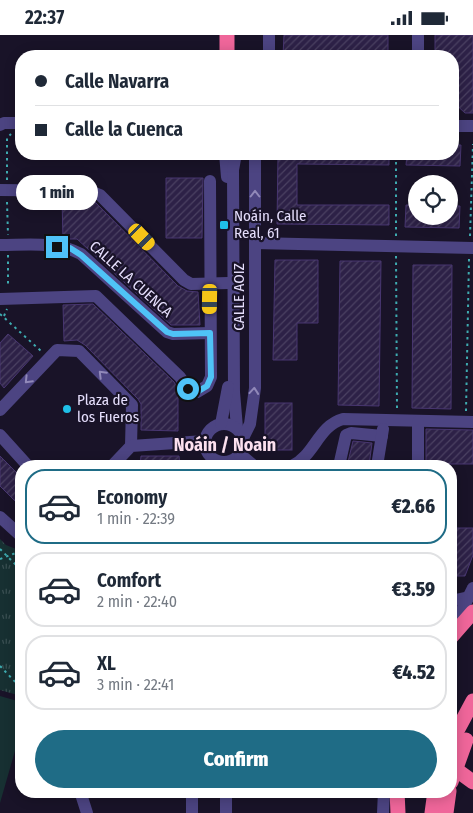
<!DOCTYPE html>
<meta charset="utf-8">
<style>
body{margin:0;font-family:"Fira Sans Condensed",sans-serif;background:#f2f2f3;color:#1f2937;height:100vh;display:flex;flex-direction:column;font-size:19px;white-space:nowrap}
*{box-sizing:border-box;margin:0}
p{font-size:16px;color:#747a83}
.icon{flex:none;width:28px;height:28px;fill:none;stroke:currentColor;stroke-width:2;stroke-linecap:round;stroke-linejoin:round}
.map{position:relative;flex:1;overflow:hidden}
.drawer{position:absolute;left:15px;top:425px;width:442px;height:338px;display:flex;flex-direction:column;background:#fff;border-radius:20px;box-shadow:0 2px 12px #0003}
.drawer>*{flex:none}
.hud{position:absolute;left:15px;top:15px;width:444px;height:110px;border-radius:20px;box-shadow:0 2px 12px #0003;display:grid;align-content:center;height:110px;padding:0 20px;background:#fff}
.buttons{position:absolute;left:408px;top:140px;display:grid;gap:10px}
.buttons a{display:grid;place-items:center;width:50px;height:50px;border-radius:50%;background:#fff;box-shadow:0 2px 12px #0003;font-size:25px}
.end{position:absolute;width:22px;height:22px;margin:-11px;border:6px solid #4fc3f7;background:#111;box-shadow:0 0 0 2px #111}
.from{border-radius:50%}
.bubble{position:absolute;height:35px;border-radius:18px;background:#fff;box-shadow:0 2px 12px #0003;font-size:16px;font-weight:800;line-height:35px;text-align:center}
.car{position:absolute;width:15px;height:30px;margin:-15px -8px;border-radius:6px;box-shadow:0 0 4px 1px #0007;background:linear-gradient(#f5c518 24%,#345 0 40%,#f5c518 0 76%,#345 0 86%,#f5c518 0)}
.hud b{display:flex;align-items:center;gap:18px;height:48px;font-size:19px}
.hud b+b{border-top:1px solid #e0e1e3}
.hud i{width:12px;height:12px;background:#1f2937}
ul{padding:9px 0 0;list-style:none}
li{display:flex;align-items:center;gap:15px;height:75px;margin:0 10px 8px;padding:0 10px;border:2px solid #e0e1e3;border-radius:20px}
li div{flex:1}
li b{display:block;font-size:19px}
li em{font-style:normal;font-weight:800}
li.active{border-color:#1f6c86}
li>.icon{width:45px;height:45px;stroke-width:1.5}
.cta{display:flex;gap:10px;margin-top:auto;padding:10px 20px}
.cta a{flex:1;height:58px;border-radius:30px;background:#1f6c86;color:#fff;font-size:20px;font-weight:800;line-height:58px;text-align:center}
.status{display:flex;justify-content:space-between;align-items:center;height:35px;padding:0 25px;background:#fff;direction:ltr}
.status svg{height:14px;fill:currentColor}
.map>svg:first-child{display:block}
.grass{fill:url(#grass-tufts)}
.pitch{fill:#173032}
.building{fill:url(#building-hatch);stroke:#483671}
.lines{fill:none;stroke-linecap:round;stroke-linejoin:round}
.path{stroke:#3eabb0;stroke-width:2;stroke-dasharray:2.5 4;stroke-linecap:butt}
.minor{stroke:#4c4482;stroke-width:12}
.highway{stroke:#ef669a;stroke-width:15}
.highway-bridge{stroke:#ef669a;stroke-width:15}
.oneway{stroke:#9189b9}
.route{stroke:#4fc3f7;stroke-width:6}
.poi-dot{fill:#1fbfe7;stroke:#191328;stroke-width:2}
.labels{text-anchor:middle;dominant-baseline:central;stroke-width:4.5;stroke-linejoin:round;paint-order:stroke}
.poi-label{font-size:15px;fill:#e5defc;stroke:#191328;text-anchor:start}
.street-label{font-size:15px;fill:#e5defc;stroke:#191328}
.quarter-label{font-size:18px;font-weight:bold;fill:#fce0ef;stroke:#191328}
</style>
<div class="status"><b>22:37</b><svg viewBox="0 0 49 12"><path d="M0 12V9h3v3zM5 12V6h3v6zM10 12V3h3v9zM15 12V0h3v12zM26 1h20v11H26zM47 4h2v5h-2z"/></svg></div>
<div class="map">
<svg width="473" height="778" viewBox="0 0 473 778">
<defs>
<pattern id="grass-tufts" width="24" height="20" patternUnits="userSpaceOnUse" patternTransform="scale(1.25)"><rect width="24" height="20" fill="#173032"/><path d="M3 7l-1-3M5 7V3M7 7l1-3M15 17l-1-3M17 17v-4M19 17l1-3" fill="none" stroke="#394e51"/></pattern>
<pattern id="building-hatch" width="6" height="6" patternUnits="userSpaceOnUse" patternTransform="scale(1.25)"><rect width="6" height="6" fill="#2d2147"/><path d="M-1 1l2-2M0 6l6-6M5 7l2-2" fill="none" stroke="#4b4162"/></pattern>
</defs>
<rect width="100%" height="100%" fill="#191328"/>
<polygon class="grass" points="0,504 6,510 21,516 21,661 0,655"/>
<polygon class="pitch" points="0,661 21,667 21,695 0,768"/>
<g class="building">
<polygon points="284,0 388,0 388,21 283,21"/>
<polygon points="435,0 473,0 473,78 465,78 452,66 452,21 435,21"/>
<polygon points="452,110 461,110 460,131 406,130 407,119 452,119"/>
<polygon points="278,119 389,119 389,130 297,129 297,170 389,170 389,190 277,189"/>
<polygon points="166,143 203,143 202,203 166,203"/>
<polygon points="62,164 88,164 95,167 178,251 187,256 198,257 200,290 171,290 77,204 63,204"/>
<polygon points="406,170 416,170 416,181 449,181 449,171 460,171 459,193 405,192"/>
<polygon points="275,225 318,225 318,288 297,288 297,325 273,325"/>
<polygon points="340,226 381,226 379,371 338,370"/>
<polygon points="413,230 452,230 451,374 412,373"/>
<polygon points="93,269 174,347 178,354 178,396 141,395 141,369 138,364 85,310 77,305 64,306 63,270"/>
<polygon points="8,299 33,321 4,353 0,348 0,308"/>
<rect x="265" y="368" width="27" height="47"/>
<polygon points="426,394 473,395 473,429 426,429"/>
<polygon points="353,406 372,408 369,431 347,431"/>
<polygon points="0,421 21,442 21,472 0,451"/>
<polygon points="141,421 179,421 180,431 140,431"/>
<polygon points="451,493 473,493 473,520 465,541 451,541"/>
</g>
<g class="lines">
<g class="path">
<polyline points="7,145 7,103 11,99"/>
<polyline points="7,167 8,200"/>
<polyline points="396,201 396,119"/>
<polyline points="470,201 473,109"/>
<polyline points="8,220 8,252"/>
<polyline points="396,221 397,374"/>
<polyline points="0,279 41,316"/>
<polyline points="4,281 7,274"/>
<polyline points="466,376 469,224"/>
<polyline points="0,514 21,535"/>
<polyline points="0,524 21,516"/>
<polyline points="21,554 18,560 18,605 21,612"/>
<polyline points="0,631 21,653"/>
</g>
<g class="minor">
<polyline points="269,21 269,0"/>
<polyline points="418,21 418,0"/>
<polyline points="0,90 4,88 21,88"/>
<polyline points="452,91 473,91"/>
<polyline points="225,119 227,142"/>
<polyline points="236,119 233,135 234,357 237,393"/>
<polyline points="0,155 90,156 100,160 184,245 191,249 228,248"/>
<polyline points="255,208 473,213"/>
<path d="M0 210C26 210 57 206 81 219L167 297 173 299 210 298"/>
<polyline points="0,264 96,261 180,342 188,354 197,357 207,351 211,342 210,146"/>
<polyline points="0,375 57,315 79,316 132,370 131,411"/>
<circle cx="224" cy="408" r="19"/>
<polyline points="221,389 228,352"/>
<polyline points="0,400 28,431"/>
<polyline points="243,403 250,389 255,353 255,119"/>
<polyline points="240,419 254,431"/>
<polyline points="112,431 131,411 205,406"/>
<path d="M292 431C315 420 318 391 343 384L473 387"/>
<polyline points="339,431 346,400 351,398 382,401"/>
<polyline points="377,431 383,394"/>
<polyline points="418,431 418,387"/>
<polyline points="0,482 21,501"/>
<polyline points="451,566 469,562"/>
<polyline points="452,595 473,553"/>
<polyline points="80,756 87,778"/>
<polyline points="192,756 192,778"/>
<polyline points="226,778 226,756"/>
<polyline points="383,778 384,756"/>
</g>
<g class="highway">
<polyline points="227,0 227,21"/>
<polyline points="451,602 473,577"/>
<polyline points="451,707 473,666"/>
<polyline points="451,731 473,747"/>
<polyline points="397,756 398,778"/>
<polyline points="432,778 435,756"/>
<polyline points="446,778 449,756"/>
</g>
<polyline class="highway-bridge" points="451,747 466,705"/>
</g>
<defs><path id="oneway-chevron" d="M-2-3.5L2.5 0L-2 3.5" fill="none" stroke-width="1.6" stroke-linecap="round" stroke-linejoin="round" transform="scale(1.25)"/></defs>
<g class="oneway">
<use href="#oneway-chevron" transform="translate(255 159) rotate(-90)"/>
<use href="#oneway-chevron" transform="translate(102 339) rotate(-135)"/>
<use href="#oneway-chevron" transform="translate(28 345) rotate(134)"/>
<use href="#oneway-chevron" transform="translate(254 356) rotate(-85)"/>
</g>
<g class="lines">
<polyline class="route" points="57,212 70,213 81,220 167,297 173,299 210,298 211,342 207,351 197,357 188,354"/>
</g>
<g class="poi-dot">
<rect x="219" y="185" width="10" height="10" rx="2.5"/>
<circle cx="67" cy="374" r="5"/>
</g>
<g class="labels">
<g class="poi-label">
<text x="234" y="181">Noáin, Calle<tspan x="234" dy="17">Real, 61</tspan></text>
<text x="77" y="365">Plaza de<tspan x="77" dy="17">los Fueros</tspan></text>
</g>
<g class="street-label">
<text transform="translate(131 244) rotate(42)">CALLE LA CUENCA</text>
<text transform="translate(239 262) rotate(-90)">CALLE AOIZ</text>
</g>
<g class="quarter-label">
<text x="225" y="410">Noáin / Noain</text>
</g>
</g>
</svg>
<div class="buttons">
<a><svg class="icon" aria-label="locate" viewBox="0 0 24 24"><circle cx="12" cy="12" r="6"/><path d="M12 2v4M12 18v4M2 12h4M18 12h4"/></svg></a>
</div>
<i class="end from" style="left:188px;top:354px"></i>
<i class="end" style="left:57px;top:212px"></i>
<div class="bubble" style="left:16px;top:140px;width:82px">1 min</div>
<i class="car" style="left:142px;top:202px;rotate:136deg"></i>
<i class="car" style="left:210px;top:264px;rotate:181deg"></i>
<div class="hud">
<b><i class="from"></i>Calle Navarra</b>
<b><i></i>Calle la Cuenca</b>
</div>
<section class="drawer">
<ul>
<li class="active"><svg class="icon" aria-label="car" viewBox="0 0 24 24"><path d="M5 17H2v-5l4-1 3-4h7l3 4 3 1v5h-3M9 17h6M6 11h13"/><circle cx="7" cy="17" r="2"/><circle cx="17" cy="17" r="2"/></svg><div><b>Economy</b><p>1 min · 22:39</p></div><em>€2.66</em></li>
<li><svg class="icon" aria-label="car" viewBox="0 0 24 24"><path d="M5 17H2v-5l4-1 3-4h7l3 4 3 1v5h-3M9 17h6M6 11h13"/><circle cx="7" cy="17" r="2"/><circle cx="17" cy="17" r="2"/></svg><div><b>Comfort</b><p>2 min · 22:40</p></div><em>€3.59</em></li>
<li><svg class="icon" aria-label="car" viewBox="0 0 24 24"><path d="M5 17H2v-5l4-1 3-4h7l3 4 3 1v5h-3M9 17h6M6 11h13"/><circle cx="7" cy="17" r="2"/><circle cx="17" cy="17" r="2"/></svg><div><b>XL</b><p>3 min · 22:41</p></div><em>€4.52</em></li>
</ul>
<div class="cta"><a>Confirm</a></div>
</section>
</div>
